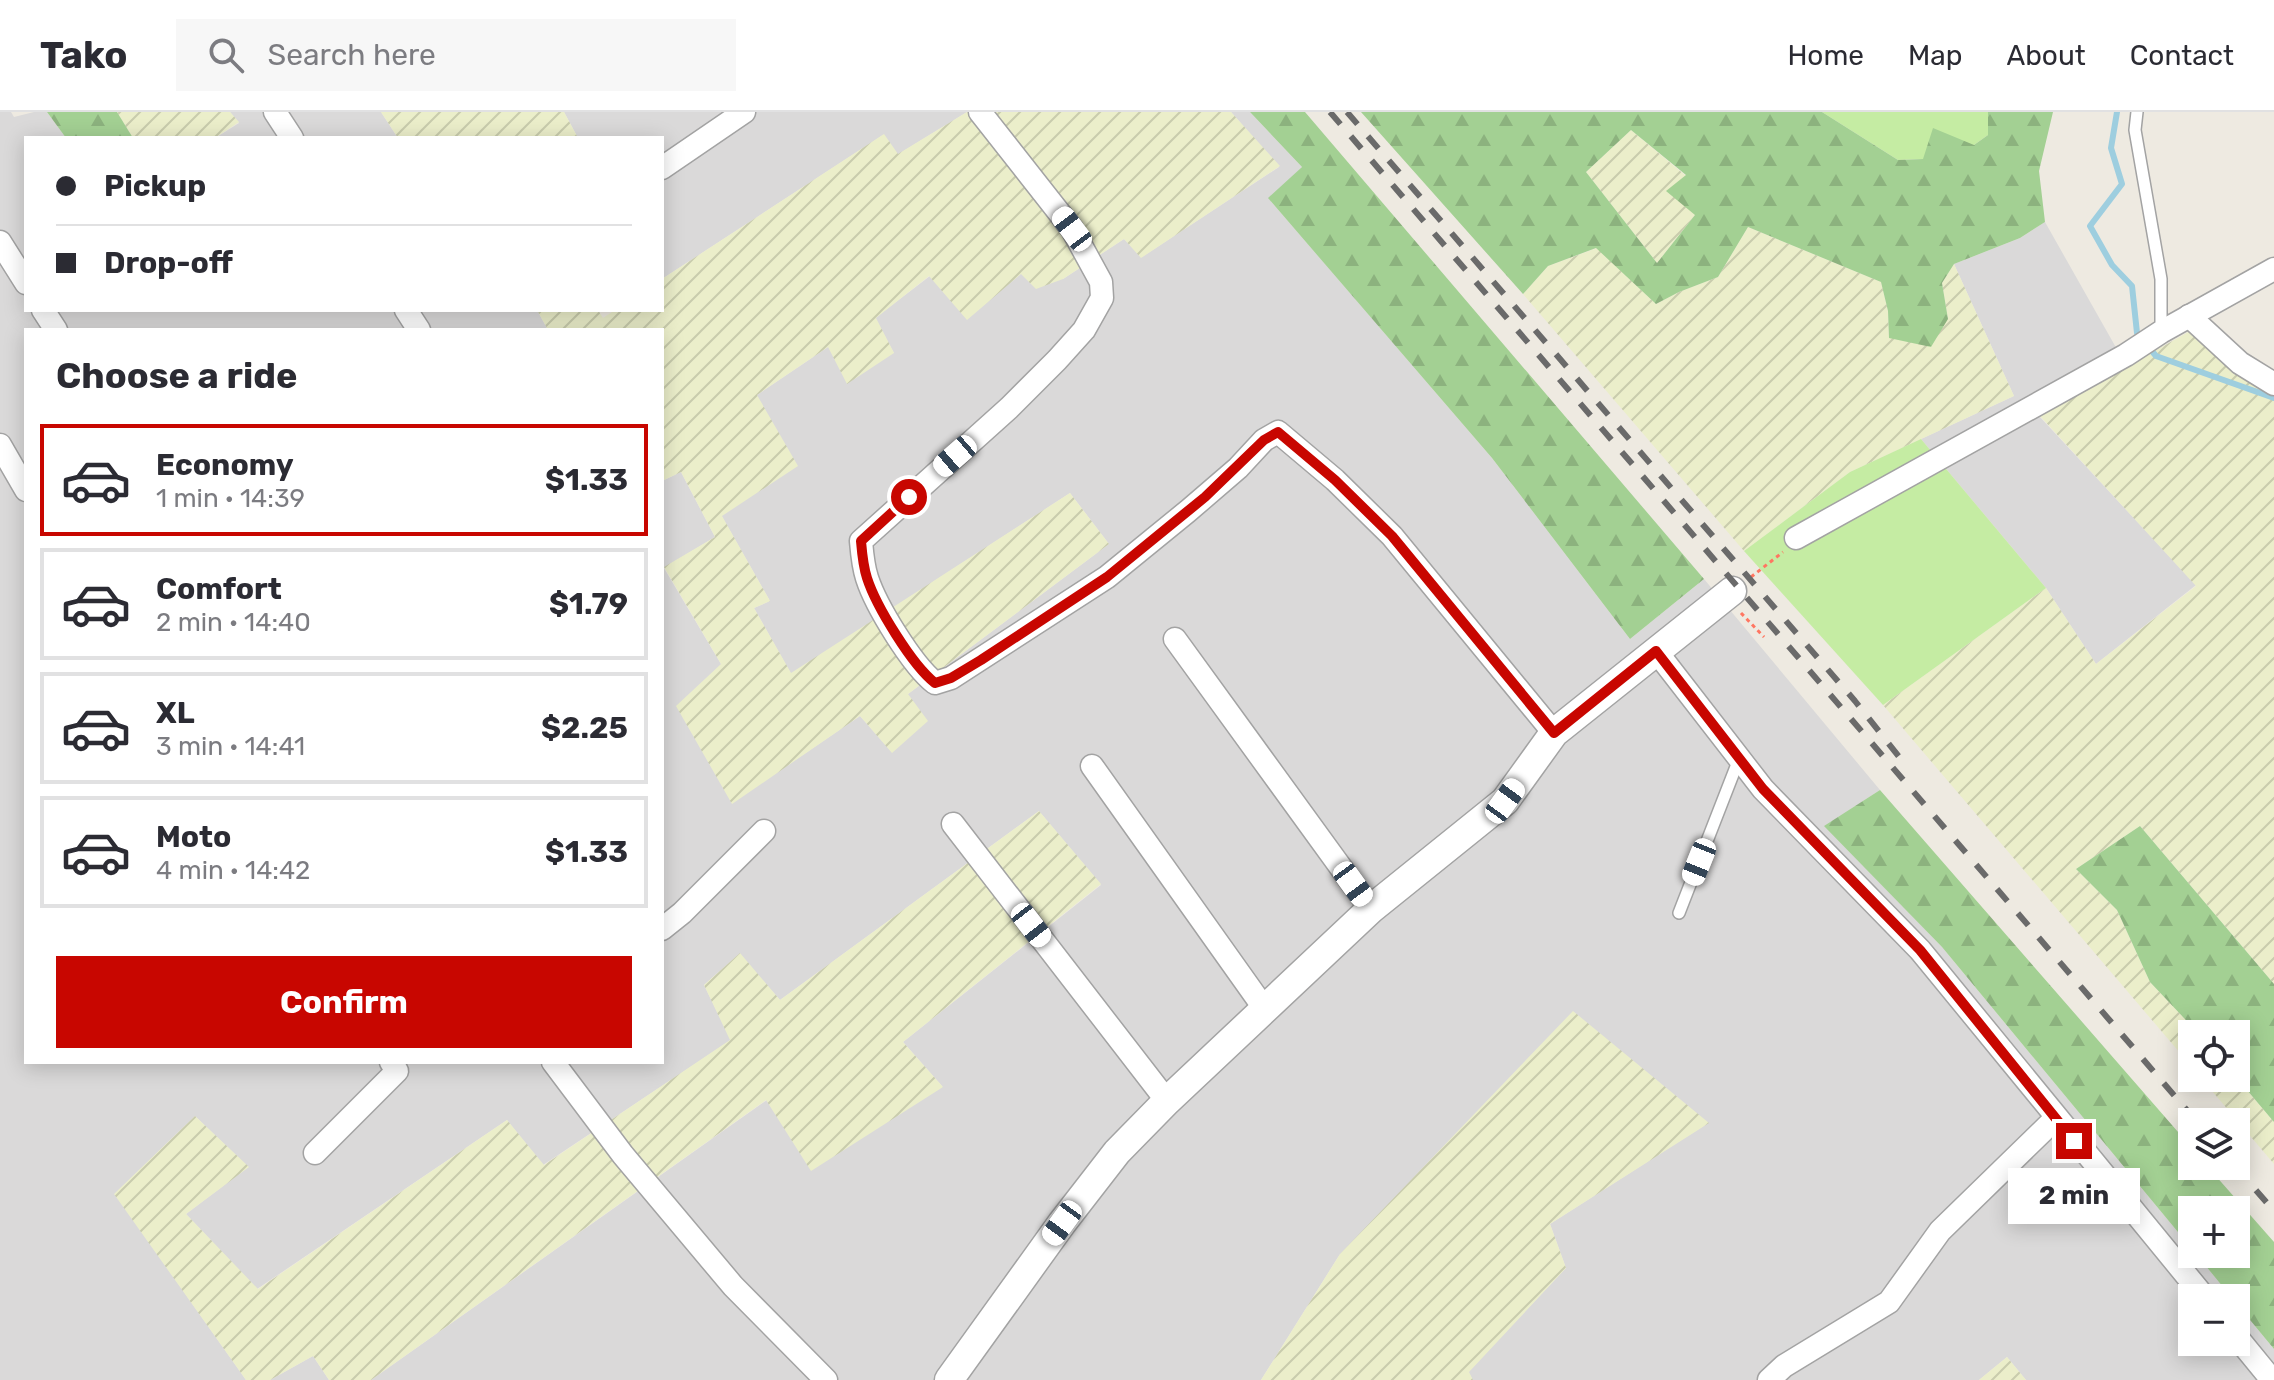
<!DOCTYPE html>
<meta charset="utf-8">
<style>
body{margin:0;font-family:Rubik,sans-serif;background:#f7f7f7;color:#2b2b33;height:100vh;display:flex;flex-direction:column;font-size:30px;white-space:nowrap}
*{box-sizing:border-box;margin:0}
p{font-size:26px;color:#7c7c81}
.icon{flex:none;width:44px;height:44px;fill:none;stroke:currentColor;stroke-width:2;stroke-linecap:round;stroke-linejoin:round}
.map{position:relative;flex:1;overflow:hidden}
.drawer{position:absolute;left:24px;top:216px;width:640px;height:736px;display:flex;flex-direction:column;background:#fff;border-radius:0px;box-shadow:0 4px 20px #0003}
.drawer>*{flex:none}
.hud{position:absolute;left:24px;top:24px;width:640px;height:176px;border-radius:0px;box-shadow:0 4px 20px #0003;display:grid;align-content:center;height:176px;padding:0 32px;background:#fff}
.tools{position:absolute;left:2178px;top:908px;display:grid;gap:16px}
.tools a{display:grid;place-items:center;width:72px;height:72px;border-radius:0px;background:#fff;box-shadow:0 4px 20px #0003;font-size:40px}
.end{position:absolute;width:36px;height:36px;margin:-18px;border:10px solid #c80600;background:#fff;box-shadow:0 0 0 4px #fff}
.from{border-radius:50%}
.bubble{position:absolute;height:56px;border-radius:0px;background:#fff;box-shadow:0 4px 20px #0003;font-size:26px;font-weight:700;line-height:56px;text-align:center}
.car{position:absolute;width:24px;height:48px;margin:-24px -12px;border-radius:10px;box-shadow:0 0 6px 2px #0007;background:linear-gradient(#fff 24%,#345 0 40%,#fff 0 76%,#345 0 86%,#fff 0)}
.hud b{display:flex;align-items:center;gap:28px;height:76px;font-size:30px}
.hud b+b{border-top:2px solid #e1e1e2}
.hud i{width:20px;height:20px;background:#2b2b33}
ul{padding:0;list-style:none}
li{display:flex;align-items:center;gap:24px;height:112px;margin:0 16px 12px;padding:0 16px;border:4px solid #e1e1e2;border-radius:0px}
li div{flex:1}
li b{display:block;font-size:30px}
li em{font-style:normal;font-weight:700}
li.selected{border-color:#c80600}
li>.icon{width:72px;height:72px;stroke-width:1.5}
h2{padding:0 32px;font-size:36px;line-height:96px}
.primary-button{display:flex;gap:16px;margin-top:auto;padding:16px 32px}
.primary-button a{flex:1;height:92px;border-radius:0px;background:#c80600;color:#fff;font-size:32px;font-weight:700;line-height:92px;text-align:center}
header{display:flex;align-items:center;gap:48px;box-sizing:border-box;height:112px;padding:0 40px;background:#fff;border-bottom:2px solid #e1e1e2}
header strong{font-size:38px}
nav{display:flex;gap:44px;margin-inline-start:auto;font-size:28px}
.search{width:560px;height:72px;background:#f7f7f7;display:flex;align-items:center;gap:20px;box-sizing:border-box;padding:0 28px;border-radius:0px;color:#7c7c81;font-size:30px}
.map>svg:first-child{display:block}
.residential{fill:#dad9d9}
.farmland{fill:url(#farmland-furrows)}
.grass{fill:#c5eca3}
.forest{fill:url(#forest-firs);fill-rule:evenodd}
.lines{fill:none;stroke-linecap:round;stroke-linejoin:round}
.stream{stroke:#9ecedf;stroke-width:6}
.service-casing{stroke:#a3a3a3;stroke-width:14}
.minor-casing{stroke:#a3a3a3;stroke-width:25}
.tertiary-casing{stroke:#a3a3a3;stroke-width:31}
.path{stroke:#ff7661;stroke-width:3;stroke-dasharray:4 4;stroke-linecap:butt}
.service{stroke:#fff;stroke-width:11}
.minor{stroke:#fff;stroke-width:22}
.tertiary{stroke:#fff;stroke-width:28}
.rail{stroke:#6a6a6a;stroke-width:6;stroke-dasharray:16 16;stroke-linecap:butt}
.route{stroke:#c80600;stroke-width:10}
</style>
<header>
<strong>Tako</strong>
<div class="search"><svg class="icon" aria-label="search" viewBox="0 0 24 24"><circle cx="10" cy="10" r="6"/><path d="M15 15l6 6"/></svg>Search here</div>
<nav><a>Home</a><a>Map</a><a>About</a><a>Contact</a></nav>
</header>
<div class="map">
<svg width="2274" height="1268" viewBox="0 0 2274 1268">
<defs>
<pattern id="farmland-furrows" width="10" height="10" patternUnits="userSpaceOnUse" patternTransform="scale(2)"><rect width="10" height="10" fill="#ebeeca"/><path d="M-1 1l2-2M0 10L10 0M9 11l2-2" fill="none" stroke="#c9ccad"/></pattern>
<pattern id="forest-firs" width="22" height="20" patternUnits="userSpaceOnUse" patternTransform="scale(2)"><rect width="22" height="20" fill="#a3d093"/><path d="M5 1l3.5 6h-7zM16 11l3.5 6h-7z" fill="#8cb27e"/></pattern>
</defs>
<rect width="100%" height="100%" fill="#eeeae1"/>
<g class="residential">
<polygon points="0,0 11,0 14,5 34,0 47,0 66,26 26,26 26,198 537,198 548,218 26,218 26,950 662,950 662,369 681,360 715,425 664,456 721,552 732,691 860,604 892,640 908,582 1109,432 1070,381 791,562 754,496 770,489 721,403 757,283 828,235 894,241 875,206 930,164 1021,162 1063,167 1124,127 1142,145 1279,55 1231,0 1250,0 1302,55 1269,87 1492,346 1630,527 1704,467 1880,678 1825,714 1942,835 2192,1137 2192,1142 2196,1142 2232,1186 2192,1186 2192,1230 2236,1230 2236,1191 2274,1237 2274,1268 2026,1268 2007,1245 1979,1268 1473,1268 1468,1260 1566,1156 1550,1112 1708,1011 1340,1142 1261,1268 371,1268 767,988 942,974 903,930 1101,773 1039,699 780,888 739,842 704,873 731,928 543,1053 507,1008 257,1177 186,1102 248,1055 195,1004 115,1082 246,1268 0,1268"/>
<polygon points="230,0 381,0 398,26 215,26 239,11"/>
<polygon points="564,0 967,0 897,43 883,23 662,167 662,26 578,26"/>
<polygon points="2045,110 2127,255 2040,305 2196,473 2096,552 2046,476 1921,327 2014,284 1954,152 2020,126"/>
<polygon points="313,1244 329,1268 270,1268"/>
</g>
<g class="farmland">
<polygon points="117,0 230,0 239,10 215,26 133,26"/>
<polygon points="381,0 564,0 578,26 398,26"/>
<polygon points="967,0 1231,0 1280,54 1141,146 1124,127 1063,167 1036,177 1021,162 967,208 929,164 876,206 894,241 847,272 828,235 757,283 798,354 722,404 770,489 754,496 791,561 1070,381 1109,432 908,582 928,609 892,641 860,604 732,692 676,594 721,552 664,455 715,425 681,360 662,369 662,218 548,218 537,198 598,198 603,206 615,198 662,198 662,167 884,22 898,42"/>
<polygon points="1631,18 1686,64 1695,103 1657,151 1586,60"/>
<polygon points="1748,115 1881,170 1888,199 1889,226 1948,207 1942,171 1954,152 2014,284 1850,360 1744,439 1523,182 1548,154 1597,136 1656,192 1679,180 1718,165"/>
<polygon points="2190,219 2274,284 2274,872 2140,714 2076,757 2117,798 2150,870 2199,922 2192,922 2192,955 1883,593 2046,476 2096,552 2196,474 2040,304"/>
<polygon points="1039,699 1101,772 903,930 943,975 811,1059 766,988 371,1268 329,1268 313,1244 270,1268 246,1268 114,1082 195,1004 249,1055 186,1102 258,1177 507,1008 544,1053 730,928 704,873 740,841 780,888"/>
<polygon points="1573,899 1709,1011 1550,1112 1566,1156 1469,1260 1473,1268 1261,1268 1340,1142"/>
<polygon points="2236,965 2274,1010 2274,1052 2201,966"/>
<polygon points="2007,1245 2026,1268 1979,1268"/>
</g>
<g class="grass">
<polygon points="1822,0 1988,0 1988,23 1974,33 1924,47 1898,48"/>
<polygon points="1921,327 2046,476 1883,593 1744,439 1850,360"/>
</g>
<g class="forest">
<polygon points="47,0 117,0 133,26 66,26"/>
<polygon points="1250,0 1305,0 1704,467 1630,527 1492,346 1268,86 1302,55"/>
<path d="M1361 0H1822L1898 48 1923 47 1933 16 1974 33 1988 23V0H2053L2039 59 2045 110 2020 126 1954 152 1942 171 1948 207 1931 235 1889 226 1888 199 1881 170 1748 115 1718 165 1679 180 1656 192 1596 136 1548 154 1523 182ZM1631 18 1686 63 1666 79 1695 103 1657 151 1586 60Z"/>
<polygon points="1880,678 2192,1036 2192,1054 2207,1054 2274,1130 2274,1237 2236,1191 2236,1186 2232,1186 2196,1142 2236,1142 2236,1098 2192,1098 2192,1137 1942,835 1824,714"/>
<polygon points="2140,714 2274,872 2274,1010 2236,965 2236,922 2199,922 2150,870 2117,798 2076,757"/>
</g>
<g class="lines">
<polyline class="stream" points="2117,0 2111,36 2122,72 2090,114 2112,153 2132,174 2137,221 2156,244 2274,286"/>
<defs>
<g id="service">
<polyline points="2137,0 2135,18 2161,167 2161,220"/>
<polyline points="1679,801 1739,647"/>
</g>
<g id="minor">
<polyline points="275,0 292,26"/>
<path d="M980 0 1072 117 1101 170 1102 186 1084 218 1057 248 1009 296 861 429C862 441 863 454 867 466 876 494 912 553 935 571L951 566 1107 465 1188 399 1238 356 1264 328 1278 320 1335 368 1392 424 1554 621"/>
<polyline points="662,56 744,0"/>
<polyline points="0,130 26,171"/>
<polyline points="43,198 56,218"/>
<polyline points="406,198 419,218"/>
<polyline points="2189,204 2240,251 2274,272"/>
<polyline points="0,333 26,378"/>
<polyline points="1796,426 2126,243 2161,220 2274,157"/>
<polyline points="1175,527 1371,797"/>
<polyline points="1656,539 1763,677 1920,838 2205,1186"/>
<polyline points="1092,654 1264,896"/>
<polyline points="953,712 1167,989"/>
<polyline points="662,817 682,801 764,719"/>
<polyline points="553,950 623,1043 733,1174 826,1268"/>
<polyline points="315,1041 397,959 391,950"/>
<polyline points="2236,1224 2272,1268"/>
<polyline points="1769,1268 1784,1254 1889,1190 1940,1119 2056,1006"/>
</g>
<polyline id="tertiary" points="949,1268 1062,1111 1117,1040 1167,989 1371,797 1505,689 1554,621 1732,479"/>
</defs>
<use href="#service" class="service-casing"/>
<use href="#minor" class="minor-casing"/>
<use href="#tertiary" class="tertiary-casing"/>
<g class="path">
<polyline points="1751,465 1783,440"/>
<polyline points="1741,501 1764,525"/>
</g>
<use href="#service" class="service"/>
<use href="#minor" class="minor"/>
<use href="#tertiary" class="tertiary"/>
<g class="rail">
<polyline points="1330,0 2197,1010"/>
<polyline points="1347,0 1855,589 1904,651"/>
<polyline points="2235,1054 2274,1099"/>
</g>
</g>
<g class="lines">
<path class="route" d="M909 385 861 429C862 441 863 454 867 466 876 494 912 553 935 571L951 566 981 548 1107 465 1205 385 1264 328 1278 320 1335 368 1392 424 1554 621 1656 539 1763 677 1920 838 2074 1029"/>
</g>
</svg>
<div class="tools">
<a><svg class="icon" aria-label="locate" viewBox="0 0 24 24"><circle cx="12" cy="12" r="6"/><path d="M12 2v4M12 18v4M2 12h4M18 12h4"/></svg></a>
<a><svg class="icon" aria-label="layers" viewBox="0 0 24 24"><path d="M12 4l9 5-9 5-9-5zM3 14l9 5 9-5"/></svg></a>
<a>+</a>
<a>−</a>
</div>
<i class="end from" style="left:909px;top:385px"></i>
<i class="end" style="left:2074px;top:1029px"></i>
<div class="bubble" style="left:2008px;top:1056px;width:132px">2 min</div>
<i class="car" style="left:1072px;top:117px;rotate:323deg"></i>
<i class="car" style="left:955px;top:344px;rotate:229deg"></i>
<i class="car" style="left:1505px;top:689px;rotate:36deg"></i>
<i class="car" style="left:1699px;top:750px;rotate:202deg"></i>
<i class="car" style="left:1353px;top:772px;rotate:144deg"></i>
<i class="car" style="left:1031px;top:813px;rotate:142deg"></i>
<i class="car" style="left:1062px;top:1111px;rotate:216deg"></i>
<div class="hud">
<b><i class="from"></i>Pickup</b>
<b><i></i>Drop-off</b>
</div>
<section class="drawer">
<h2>Choose a ride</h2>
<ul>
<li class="selected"><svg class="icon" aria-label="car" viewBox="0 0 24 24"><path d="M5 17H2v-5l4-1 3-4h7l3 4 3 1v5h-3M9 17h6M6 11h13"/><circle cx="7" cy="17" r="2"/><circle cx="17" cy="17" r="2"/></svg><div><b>Economy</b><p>1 min · 14:39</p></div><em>$1.33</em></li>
<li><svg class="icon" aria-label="car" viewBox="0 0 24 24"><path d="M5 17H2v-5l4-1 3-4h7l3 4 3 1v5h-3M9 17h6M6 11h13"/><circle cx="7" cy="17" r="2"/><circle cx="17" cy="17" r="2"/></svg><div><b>Comfort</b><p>2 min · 14:40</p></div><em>$1.79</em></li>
<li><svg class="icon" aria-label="car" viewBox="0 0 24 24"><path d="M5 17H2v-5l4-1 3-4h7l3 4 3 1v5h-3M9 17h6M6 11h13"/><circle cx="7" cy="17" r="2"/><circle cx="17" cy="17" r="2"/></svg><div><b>XL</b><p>3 min · 14:41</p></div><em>$2.25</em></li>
<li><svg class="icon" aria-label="car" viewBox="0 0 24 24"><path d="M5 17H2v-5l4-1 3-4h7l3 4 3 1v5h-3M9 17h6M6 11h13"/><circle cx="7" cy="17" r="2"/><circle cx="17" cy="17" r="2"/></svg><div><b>Moto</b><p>4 min · 14:42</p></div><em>$1.33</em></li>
</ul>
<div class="primary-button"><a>Confirm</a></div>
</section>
</div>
